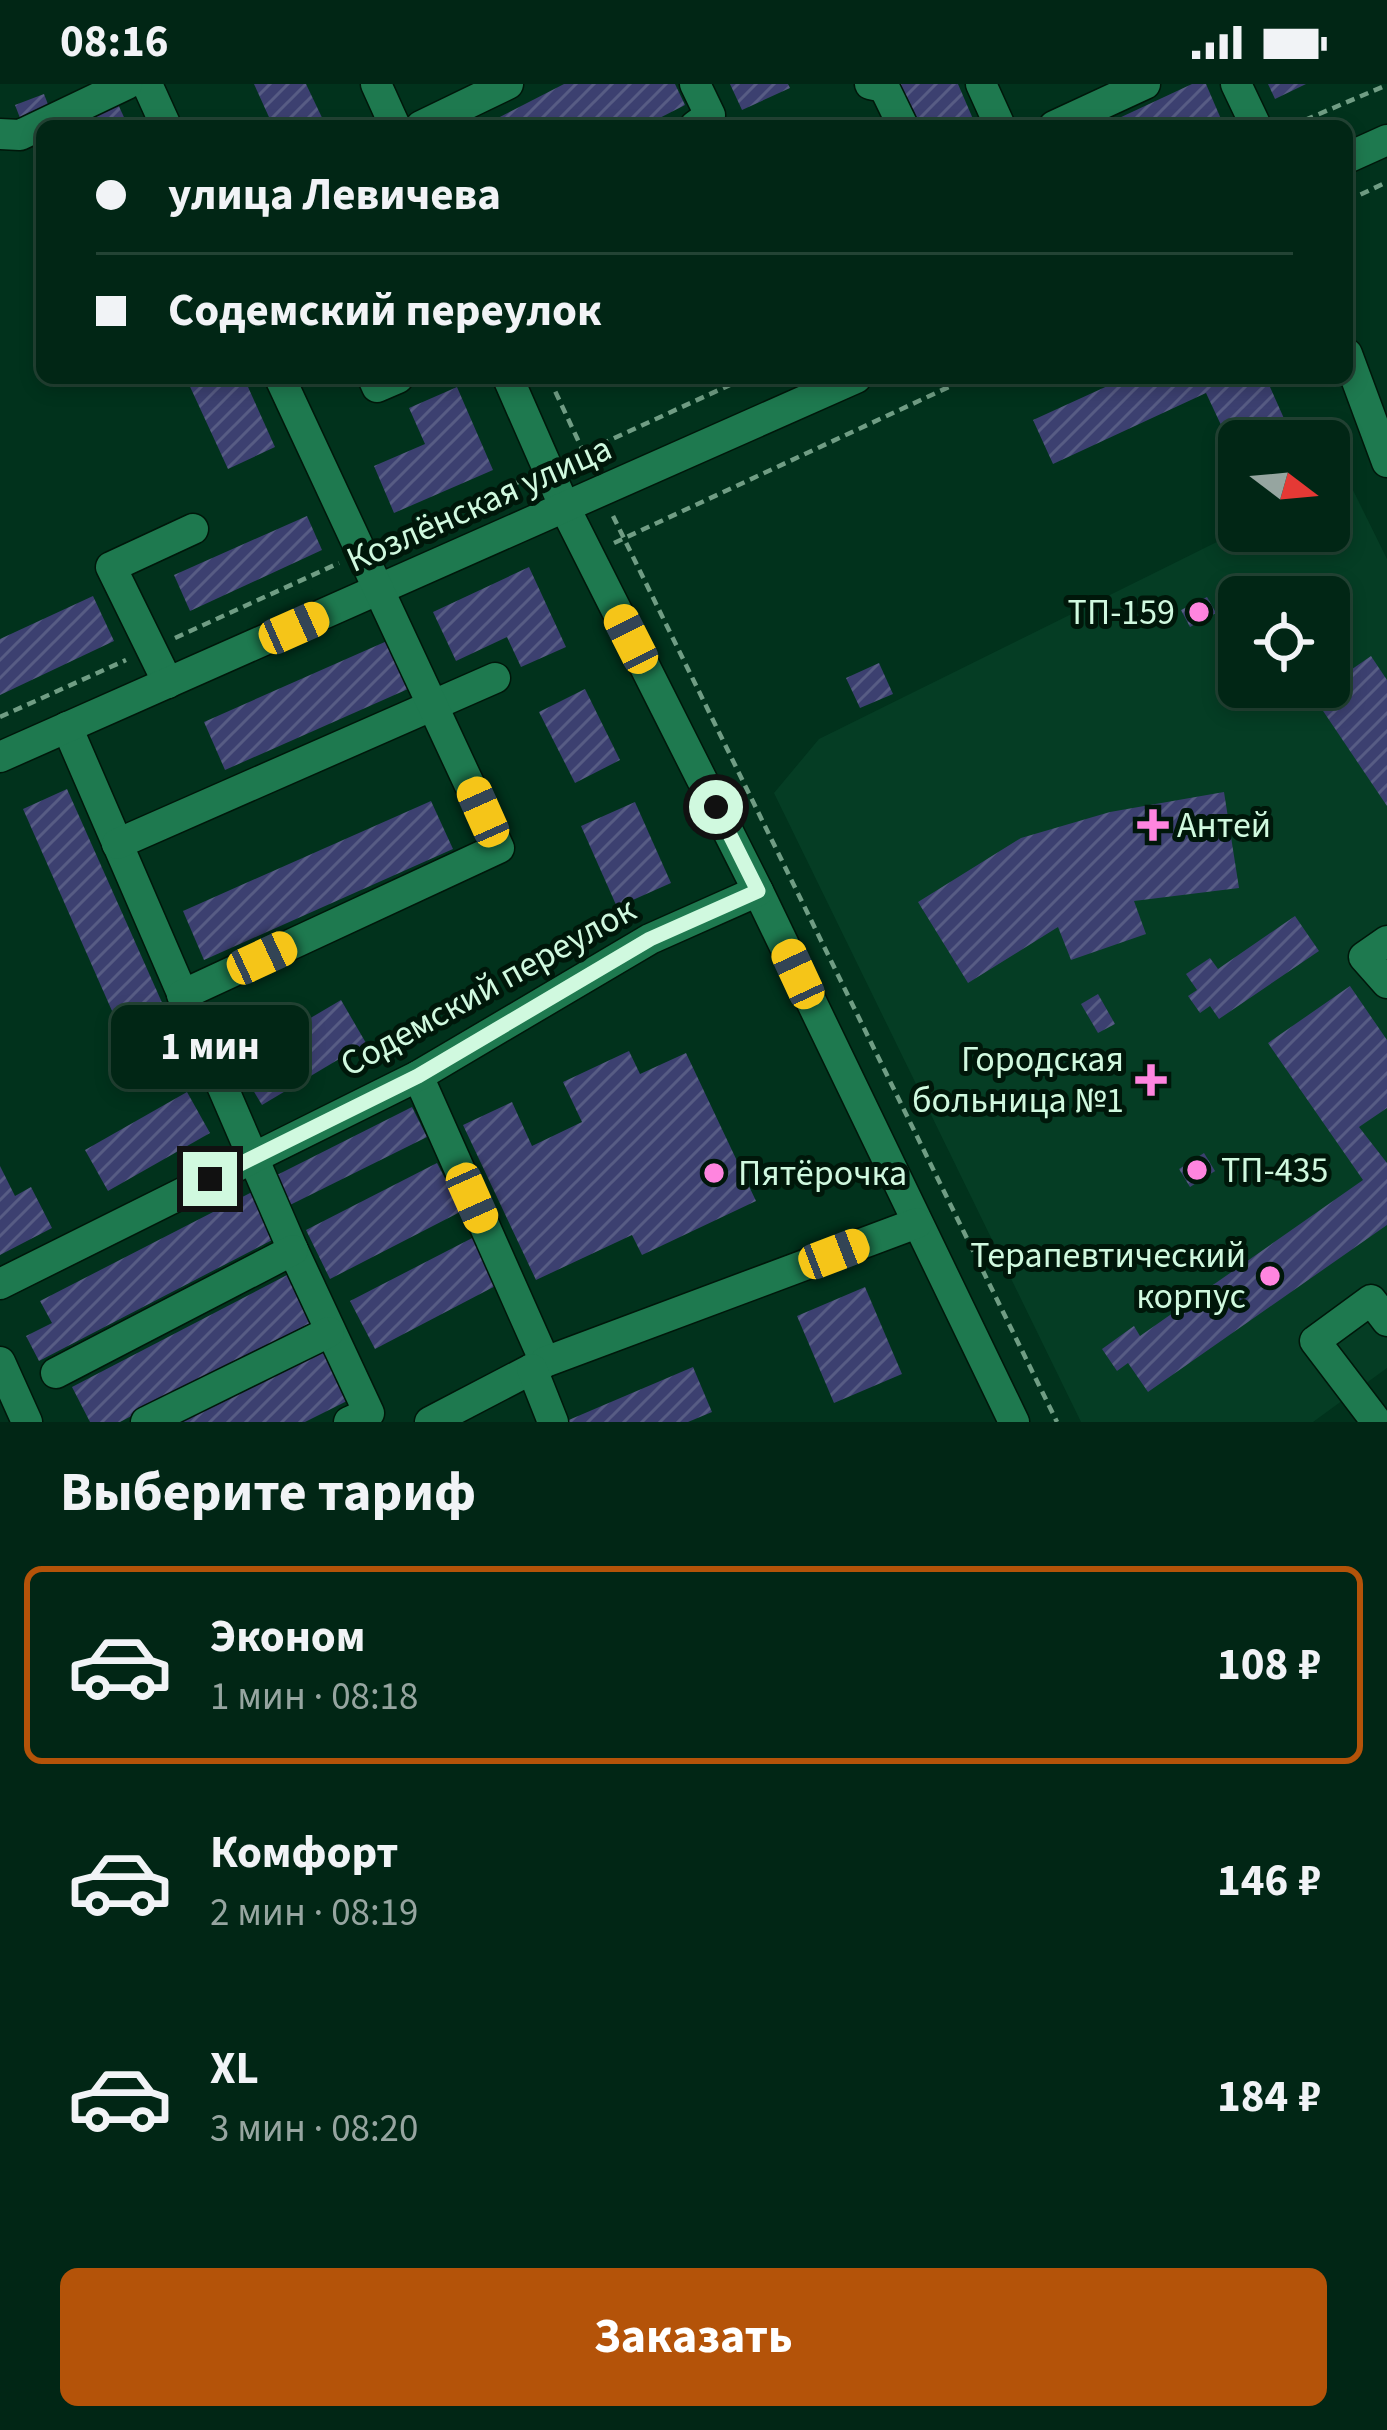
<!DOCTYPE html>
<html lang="ru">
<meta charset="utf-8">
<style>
body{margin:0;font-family:"Source Sans 3",sans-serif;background:#0b2e1e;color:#f1f3f6;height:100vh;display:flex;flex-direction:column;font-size:45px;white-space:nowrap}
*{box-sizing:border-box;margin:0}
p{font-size:39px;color:#96a5a0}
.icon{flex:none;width:66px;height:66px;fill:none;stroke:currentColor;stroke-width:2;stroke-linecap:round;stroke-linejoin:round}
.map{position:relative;height:1338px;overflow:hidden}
.panel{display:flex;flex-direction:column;background:#012615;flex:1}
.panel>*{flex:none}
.hud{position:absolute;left:36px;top:36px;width:1317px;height:264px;border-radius:18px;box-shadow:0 6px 18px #0003,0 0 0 3px #234334;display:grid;align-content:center;height:264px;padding:0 60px;background:#012615}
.needle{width:78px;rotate:106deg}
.fabs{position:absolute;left:1218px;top:336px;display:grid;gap:24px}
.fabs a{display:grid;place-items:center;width:132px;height:132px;border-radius:18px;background:#012615;box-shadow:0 6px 18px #0003,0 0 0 3px #234334;font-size:60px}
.end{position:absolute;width:54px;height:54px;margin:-27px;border:15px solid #d0f9df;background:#111;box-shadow:0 0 0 6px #111}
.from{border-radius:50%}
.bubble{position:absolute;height:84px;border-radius:18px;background:#012615;box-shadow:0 6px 18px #0003,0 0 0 3px #234334;font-size:39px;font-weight:700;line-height:84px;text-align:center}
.car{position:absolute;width:36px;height:72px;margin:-36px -18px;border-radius:15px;box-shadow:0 0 9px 3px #0007;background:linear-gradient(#f5c518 24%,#345 0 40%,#f5c518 0 76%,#345 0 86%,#f5c518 0)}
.hud b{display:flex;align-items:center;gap:42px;height:114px;font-size:45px}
.hud b+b{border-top:3px solid #234334}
.hud i{width:30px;height:30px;background:#f1f3f6}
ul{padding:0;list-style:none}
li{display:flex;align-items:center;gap:36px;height:198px;margin:0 24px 18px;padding:0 36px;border:6px solid transparent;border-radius:18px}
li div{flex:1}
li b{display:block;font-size:45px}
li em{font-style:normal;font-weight:700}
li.on{border-color:#b45309}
li>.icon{width:108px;height:108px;stroke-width:1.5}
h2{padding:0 60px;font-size:54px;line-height:144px}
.action{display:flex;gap:24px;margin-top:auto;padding:24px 60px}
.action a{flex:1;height:138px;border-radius:18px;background:#b45309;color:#fff;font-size:48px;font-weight:700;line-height:138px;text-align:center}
.status{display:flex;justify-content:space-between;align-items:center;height:84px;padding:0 60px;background:#012615;direction:ltr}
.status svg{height:33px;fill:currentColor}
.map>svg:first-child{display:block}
.built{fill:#053d24;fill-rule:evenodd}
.building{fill:url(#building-hatch)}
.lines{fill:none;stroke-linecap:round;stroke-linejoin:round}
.minor-casing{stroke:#00170a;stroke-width:33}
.path{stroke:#709d84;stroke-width:4.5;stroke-dasharray:9 6;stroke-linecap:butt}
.minor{stroke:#1e794f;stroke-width:30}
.route{stroke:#d0f9df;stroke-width:15}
.poi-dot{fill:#ff85df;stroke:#00170a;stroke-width:4.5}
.labels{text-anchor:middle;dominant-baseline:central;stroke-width:10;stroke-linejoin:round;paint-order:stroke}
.street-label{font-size:36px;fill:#d0f9df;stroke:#00170a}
.poi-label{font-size:36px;fill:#d0f9df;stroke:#00170a;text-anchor:end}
</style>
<div class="status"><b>08:16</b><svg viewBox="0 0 49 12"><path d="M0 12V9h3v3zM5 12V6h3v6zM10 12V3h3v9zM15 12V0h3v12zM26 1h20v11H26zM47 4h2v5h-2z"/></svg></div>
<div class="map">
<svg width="1387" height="1338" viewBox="0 0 1387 1338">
<defs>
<pattern id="building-hatch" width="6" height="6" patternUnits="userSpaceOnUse" patternTransform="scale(3)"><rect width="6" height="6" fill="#3c4070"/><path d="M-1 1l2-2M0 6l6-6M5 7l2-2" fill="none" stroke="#575c84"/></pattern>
</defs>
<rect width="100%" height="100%" fill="#01321c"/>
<path class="built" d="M1347 394 1387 475V1284L1313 1338H1081L774 709 819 655 1239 447H1329V402ZM1239 513H1329V603H1239Z"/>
<g class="building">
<polygon points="254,0 306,0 326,42 273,42"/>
<polygon points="564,0 675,0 685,21 644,42 500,42 496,35"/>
<polygon points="730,0 788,0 790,4 742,26"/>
<polygon points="900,0 958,0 976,42 919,42"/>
<polygon points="1192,0 1206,0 1224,42 1102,42"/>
<polygon points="1268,0 1306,0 1275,15"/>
<polygon points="44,10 49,23 20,34 15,21"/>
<polygon points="117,18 128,42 65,42"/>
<polygon points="186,294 244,294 275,363 228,385"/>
<polygon points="1125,294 1266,294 1290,348 1270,357 1239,357 1239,372 1236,373 1206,309 1053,380 1033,336"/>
<polygon points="457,303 493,386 394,429 374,382 425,360 409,324"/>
<polygon points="307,432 322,466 190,527 174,491"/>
<polygon points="529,483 566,563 521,583 507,553 456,577 433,528"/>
<polygon points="93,512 114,557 0,611 0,555"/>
<polygon points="1207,513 1216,529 1190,543 1181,526"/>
<polygon points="387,557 408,605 225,686 204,638"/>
<polygon points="1371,572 1387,596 1387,722 1313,612"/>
<polygon points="879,579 893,610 860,624 846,594"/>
<polygon points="585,605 620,676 575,699 539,628"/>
<polygon points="67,705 176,950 131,970 23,725"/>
<polygon points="1224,708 1239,804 1134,817 1146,850 1071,876 1058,843 968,899 918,818 1021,754 1110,728"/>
<polygon points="431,717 453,765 204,876 183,827"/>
<polygon points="635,718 671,799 617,823 581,742"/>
<polygon points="1295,832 1319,867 1219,935 1210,922 1200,929 1188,912 1197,906 1186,890 1210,874 1218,885"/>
<polygon points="1350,902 1387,956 1387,1024 1359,1043 1387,1079 1387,1141 1148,1308 1128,1279 1117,1287 1102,1265 1134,1242 1140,1252 1363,1096 1268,959"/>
<polygon points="1098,910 1115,940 1098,949 1081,920"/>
<polygon points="341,916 366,959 262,1021 236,978"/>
<polygon points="629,967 640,990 686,969 756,1117 642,1171 632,1151 536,1196 463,1041 512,1018 532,1062 582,1038 563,998"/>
<polygon points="187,1008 210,1049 108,1107 85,1066"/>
<polygon points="412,1023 427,1053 290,1121 275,1092"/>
<polygon points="1204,1069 1215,1087 1190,1103 1179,1085"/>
<polygon points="437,1079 462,1127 330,1195 306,1146"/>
<polygon points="0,1082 15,1112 31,1103 52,1144 0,1171"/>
<polygon points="252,1108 276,1154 39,1277 26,1252 52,1239 40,1217"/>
<polygon points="478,1151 503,1198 375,1265 350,1217"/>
<polygon points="287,1191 312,1238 120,1338 90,1338 72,1303"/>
<polygon points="865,1203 902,1290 834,1319 797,1232"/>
<polygon points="327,1266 351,1315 305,1338 180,1338"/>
<polygon points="693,1283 712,1328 688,1338 564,1338"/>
</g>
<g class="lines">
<defs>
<g id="minor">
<polyline points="147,0 166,42"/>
<polyline points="376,0 395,42"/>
<polyline points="870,0 884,3 903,42"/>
<polyline points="981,0 1000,42"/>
<polyline points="1236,0 1256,42"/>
<polyline points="421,42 508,0"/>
<polyline points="695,42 710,31 695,0"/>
<polyline points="1054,42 1145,0"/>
<polyline points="0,50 20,51 127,0"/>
<polyline points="1347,74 1387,56"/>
<polyline points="1347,270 1387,378"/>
<polyline points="373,294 377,303 398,294"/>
<polyline points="508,294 565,424 758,807 1014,1338"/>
<polyline points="168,599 111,483 193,445"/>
<polyline points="67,643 293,1166 369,1329 349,1338"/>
<polyline points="0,673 856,294"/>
<polyline points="117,760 495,594"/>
<polyline points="1387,857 1364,873 1387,899"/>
<polyline points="182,911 499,764 280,294"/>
<polyline points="418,992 545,1278 430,1338"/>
<polyline points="0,1200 418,992 650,855 758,807"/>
<polyline points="0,1278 27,1338"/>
<polyline points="545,1278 917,1139"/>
<polyline points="532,1285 553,1338"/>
<polyline points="56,1289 293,1166"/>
<polyline points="1376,1337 1315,1257 1371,1216 1387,1237"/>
<polyline points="146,1338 329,1248"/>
</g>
</defs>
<use href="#minor" class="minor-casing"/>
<g class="path">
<polyline points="1291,42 1387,1"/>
<polyline points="1347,117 1387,98"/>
<polyline points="549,294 591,384"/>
<polyline points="573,373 745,294"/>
<polyline points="613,432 1057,1338"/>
<polyline points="388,457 525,395"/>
<polyline points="614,459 968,294"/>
<polyline points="175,554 339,479"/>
<polyline points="0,633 126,576"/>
</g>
<use href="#minor" class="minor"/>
</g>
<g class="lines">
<polyline class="route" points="210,1095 418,992 650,855 758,807 716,723"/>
</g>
<g class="poi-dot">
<circle cx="1199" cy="528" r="12"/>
<path d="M1147 723h12v12h12v12h-12v12h-12v-12h-12v-12h12z"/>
<path d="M1145 978h12v12h12v12h-12v12h-12v-12h-12v-12h12z"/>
<circle cx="1197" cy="1086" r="12"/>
<circle cx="714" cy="1089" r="12"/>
<circle cx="1270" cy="1192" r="12"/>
</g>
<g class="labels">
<g class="street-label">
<text transform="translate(479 420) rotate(-24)">Козлёнская улица</text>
<text transform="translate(488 903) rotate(-29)">Содемский переулок</text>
</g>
<g class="poi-label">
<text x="1175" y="528">ТП-159</text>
<text x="1177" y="741" text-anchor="start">Антей</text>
<text x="1124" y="975">Городская<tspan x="1124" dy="41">больница №1</tspan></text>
<text x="1221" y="1086" text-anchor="start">ТП-435</text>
<text x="738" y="1089" text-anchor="start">Пятёрочка</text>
<text x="1246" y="1171">Терапевтический<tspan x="1246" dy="41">корпус</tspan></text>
</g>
</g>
</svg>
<div class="fabs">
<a><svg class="needle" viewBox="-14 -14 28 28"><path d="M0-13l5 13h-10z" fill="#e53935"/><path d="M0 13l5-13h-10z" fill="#96a5a0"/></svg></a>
<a><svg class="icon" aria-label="locate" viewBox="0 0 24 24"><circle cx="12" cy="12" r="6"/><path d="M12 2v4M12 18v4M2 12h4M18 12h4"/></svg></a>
</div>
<i class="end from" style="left:716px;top:723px"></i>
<i class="end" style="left:210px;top:1095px"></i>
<div class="bubble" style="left:111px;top:921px;width:198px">1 мин</div>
<i class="car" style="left:294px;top:544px;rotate:66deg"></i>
<i class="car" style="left:631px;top:555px;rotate:333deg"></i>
<i class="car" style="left:483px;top:728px;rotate:336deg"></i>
<i class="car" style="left:262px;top:874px;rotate:65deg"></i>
<i class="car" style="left:798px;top:890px;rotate:335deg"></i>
<i class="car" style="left:472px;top:1114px;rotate:156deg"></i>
<i class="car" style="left:834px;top:1170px;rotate:69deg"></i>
<div class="hud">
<b><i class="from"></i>улица Левичева</b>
<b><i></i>Содемский переулок</b>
</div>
</div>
<section class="panel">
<h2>Выберите тариф</h2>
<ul>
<li class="on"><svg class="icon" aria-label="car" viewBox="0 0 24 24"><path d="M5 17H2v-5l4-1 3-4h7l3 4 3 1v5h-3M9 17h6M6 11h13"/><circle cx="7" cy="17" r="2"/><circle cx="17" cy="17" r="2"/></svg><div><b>Эконом</b><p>1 мин · 08:18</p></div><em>108 ₽</em></li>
<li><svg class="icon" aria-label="car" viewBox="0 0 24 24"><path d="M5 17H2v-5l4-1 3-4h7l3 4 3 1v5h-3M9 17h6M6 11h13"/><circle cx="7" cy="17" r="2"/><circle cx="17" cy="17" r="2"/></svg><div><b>Комфорт</b><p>2 мин · 08:19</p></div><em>146 ₽</em></li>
<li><svg class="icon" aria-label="car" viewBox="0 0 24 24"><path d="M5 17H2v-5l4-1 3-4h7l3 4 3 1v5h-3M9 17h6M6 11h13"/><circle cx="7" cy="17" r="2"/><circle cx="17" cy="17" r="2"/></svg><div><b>XL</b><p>3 мин · 08:20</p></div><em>184 ₽</em></li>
</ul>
<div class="action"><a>Заказать</a></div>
</section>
